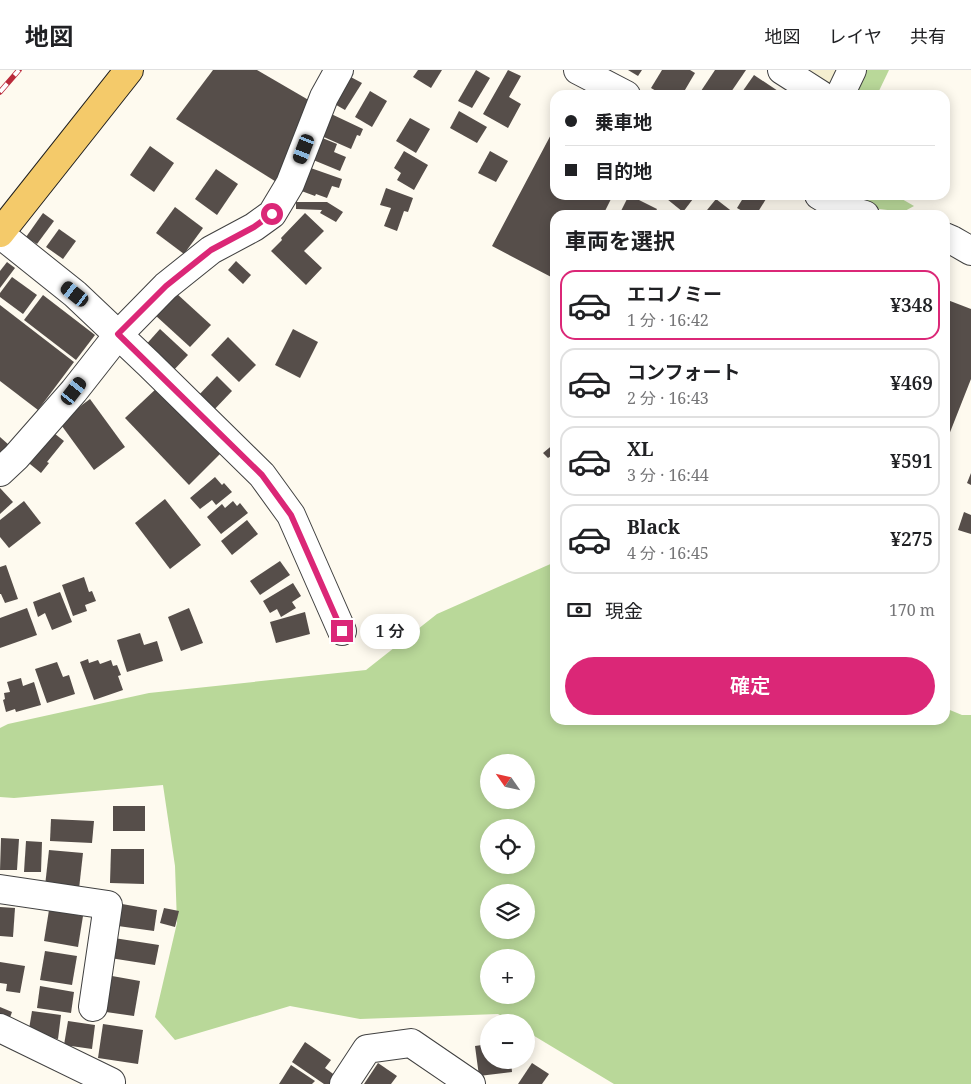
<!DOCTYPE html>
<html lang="ja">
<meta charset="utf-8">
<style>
body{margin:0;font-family:"Noto Serif","Noto Sans JP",serif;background:#f2f2f2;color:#202124;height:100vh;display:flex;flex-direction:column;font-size:19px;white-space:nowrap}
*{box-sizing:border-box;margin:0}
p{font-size:16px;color:#757577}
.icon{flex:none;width:28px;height:28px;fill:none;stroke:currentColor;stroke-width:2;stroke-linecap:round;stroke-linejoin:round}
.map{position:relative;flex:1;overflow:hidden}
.sheet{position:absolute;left:550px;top:140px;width:400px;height:515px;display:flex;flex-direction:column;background:#fff;border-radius:15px;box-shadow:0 2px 12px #0003}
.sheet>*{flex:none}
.banner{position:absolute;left:550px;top:20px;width:400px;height:110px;border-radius:15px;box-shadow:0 2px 12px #0003;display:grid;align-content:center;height:110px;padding:0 15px;background:#fff}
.needle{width:32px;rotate:304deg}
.fabs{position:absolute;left:480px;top:684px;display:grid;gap:10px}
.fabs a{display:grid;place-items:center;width:55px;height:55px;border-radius:50%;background:#fff;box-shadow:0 2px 12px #0003;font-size:25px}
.end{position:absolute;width:22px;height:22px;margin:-11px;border:6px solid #db2777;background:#fff;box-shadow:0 0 0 2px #fff}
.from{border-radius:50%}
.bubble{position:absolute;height:35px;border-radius:18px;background:#fff;box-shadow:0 2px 12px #0003;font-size:16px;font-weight:600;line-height:35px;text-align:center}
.car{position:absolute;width:15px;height:30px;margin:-15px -8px;border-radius:6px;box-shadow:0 0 4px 1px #0007;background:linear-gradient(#222 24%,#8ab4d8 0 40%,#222 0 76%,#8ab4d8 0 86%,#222 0)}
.banner b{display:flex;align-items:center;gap:18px;height:48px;font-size:19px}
.banner b+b{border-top:1px solid #e0e0e0}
.banner i{width:12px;height:12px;background:#202124}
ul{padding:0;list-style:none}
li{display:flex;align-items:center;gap:15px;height:70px;margin:0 10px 8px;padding:0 5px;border:2px solid #e0e0e0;border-radius:15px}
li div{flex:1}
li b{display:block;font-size:19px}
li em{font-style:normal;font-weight:600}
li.active{border-color:#db2777}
li>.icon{width:45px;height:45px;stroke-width:1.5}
h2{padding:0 15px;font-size:22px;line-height:60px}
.pay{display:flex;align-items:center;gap:12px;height:55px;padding:0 15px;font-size:19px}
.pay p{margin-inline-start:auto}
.action{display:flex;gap:10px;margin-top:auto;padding:10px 15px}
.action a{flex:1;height:58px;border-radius:30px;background:#db2777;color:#fff;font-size:20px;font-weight:600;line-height:58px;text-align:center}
header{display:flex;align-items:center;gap:30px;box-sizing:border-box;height:70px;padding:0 25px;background:#fff;border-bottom:1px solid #e0e0e0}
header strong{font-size:24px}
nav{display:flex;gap:28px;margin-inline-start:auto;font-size:18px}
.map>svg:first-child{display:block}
.farmland{fill:#f4eed0}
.forest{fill:#b9d899;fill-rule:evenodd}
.building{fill:#564e4a}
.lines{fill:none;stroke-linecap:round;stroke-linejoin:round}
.minor-casing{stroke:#414141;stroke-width:30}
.major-casing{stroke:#1f1f1f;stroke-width:30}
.minor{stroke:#fff;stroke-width:28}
.major{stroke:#f4ca6a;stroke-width:28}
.rail-casing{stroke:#ba2a3a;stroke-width:5.5}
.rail{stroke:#fff;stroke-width:4;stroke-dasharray:11;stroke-linecap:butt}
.route{stroke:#db2777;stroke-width:6}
</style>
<header>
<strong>地図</strong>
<nav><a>地図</a><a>レイヤ</a><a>共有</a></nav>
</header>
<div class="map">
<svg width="971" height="1014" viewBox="0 0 971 1014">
<rect width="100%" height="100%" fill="#fefaef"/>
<polygon class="farmland" points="796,0 834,0 836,2 827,20"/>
<g class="forest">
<polygon points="864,0 889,0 877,25 852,25"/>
<polygon points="838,125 895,125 914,136 903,142 856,136"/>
<path d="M555 492V650H945V638L962 645H971V1014H614L526 961V952H512L498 944 360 949 290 936 175 970 155 947 177 853 175 796 163 715 14 728 0 727V658L8 654 149 623 366 600 437 544ZM489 692H526V730H489ZM489 758H526V795H489ZM489 822H526V860H489ZM489 888H526V925H489Z"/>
</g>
<g class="building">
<polygon points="213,0 257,0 312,32 278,113 176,49"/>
<polygon points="418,0 442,0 431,18 413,7"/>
<polygon points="476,0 490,8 472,38 458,31"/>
<polygon points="508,0 521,6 509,27 521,34 508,58 483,44"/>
<polygon points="628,0 642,0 638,6"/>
<polygon points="662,0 690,0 695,3 682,25 663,25 651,18"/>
<polygon points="715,0 746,0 729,25 707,25 701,21"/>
<polygon points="347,5 362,13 345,40 331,32"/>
<polygon points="754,5 784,25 740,25"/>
<polygon points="370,21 387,31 372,57 355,47"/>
<polygon points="459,41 487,57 477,73 450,58"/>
<polygon points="327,42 363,59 360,66 357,65 351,79 317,64"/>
<polygon points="410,48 430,59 416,83 396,71"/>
<polygon points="555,57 555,125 613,125 603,145 555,145 555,209 492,176"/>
<polygon points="315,65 337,74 334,82 346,87 340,101 306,87"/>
<polygon points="150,76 174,93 154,122 130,105"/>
<polygon points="404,81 428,95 414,120 397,110 401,103 394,98"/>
<polygon points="490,81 508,91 496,112 478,103"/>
<polygon points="305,96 342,109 339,118 332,116 327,128 316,124 315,126 296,119"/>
<polygon points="216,99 238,114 217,145 195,129"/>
<polygon points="386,118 413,128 408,142 404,141 397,161 384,156 391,138 380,135"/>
<polygon points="629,125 657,139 654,145 619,145"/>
<polygon points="662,125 696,125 683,142"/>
<polygon points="745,125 759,125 766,129 756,145 749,145 737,138"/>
<polygon points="716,129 734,143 732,145 703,145"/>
<polygon points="296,132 327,132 343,142 336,152 320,143 322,140 296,139"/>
<polygon points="175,137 203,158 184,184 156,163"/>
<polygon points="43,143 54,151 37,174 26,167"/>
<polygon points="305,143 324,161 304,181 322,198 306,215 271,181 282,170 281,168"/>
<polygon points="59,159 76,171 63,189 46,177"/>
<polygon points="236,191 251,205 243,214 228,200"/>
<polygon points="7,192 15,198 0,218 0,201"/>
<polygon points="12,207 37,225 23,244 0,227 0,223"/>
<polygon points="176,223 211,255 190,277 155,245"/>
<polygon points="43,225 95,265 76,290 24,250"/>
<polygon points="945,229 971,239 971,309 945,375"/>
<polygon points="0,235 74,292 38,340 0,311"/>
<polygon points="160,259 188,285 171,303 143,278"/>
<polygon points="293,259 318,272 300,308 275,295"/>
<polygon points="228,267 256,295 239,312 211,285"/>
<polygon points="217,306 232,321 211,343 196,328"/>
<polygon points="158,317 221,383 189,415 125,348"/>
<polygon points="90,329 125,377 94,400 59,352"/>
<polygon points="50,360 64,371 47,392 49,393 41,403 25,390"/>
<polygon points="0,367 9,375 0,385"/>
<polygon points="555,373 555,390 551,386 548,388 543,383"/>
<polygon points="971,403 971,415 967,413"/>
<polygon points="215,407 222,415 224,413 232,422 216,435 212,430 200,439 190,428"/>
<polygon points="0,418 13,432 0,444"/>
<polygon points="165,429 201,475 170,499 135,453"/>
<polygon points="24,431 41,453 9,478 0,467 0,450"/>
<polygon points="233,431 237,436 240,433 248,443 221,464 207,447 222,434 225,438"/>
<polygon points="964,442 971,445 971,464 958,460"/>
<polygon points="247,450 258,464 232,485 221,471"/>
<rect x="945" y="483" width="3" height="36"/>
<polygon points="280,491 290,505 260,525 250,511"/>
<polygon points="6,495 18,529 5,533 1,524 0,524 0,497"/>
<polygon points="84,507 89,522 92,521 96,531 85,535 87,541 73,546 62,515"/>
<polygon points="293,513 301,526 292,532 296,538 281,547 277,539 270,543 263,531"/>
<polygon points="60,522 72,552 52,560 45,543 38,547 33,532"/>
<polygon points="27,538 37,565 0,578 0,548"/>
<polygon points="189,538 203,573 181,581 168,547"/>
<polygon points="305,542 310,564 276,573 270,552"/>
<polygon points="140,563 144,575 157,571 163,591 127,602 117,570"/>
<polygon points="88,589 89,593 98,590 100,594 111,590 113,596 117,595 121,605 118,606 123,620 94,630 80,592"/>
<polygon points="57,592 63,607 69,605 75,624 47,633 35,599"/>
<polygon points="21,608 23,616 34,612 41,635 16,642 15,639 6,642 3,630 5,629 4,623 10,622 7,612"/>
<rect x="113" y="736" width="32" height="25"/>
<polygon points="51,749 94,751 92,773 50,771"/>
<polygon points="1,768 19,769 17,800 0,800"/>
<polygon points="26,771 42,772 41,802 24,802"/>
<polygon points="111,779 144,779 144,814 110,813"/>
<polygon points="49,780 83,783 79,819 45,816"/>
<polygon points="122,834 157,840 154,861 118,856"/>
<polygon points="0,837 15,838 13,867 0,866"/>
<polygon points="164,838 179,841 175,857 160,853"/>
<polygon points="49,840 83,846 78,877 44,871"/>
<polygon points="114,868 159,875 155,895 110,888"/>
<polygon points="45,881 77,886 72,915 40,910"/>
<polygon points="0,892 25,896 20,923 6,921 7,914 0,913"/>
<polygon points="112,906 140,911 134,946 106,942"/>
<polygon points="40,916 74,922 71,943 37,938"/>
<polygon points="0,937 12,942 7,956 0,953"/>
<polygon points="32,941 61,945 58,969 28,965"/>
<polygon points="68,951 95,955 92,979 64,975"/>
<polygon points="103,954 143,960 138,994 98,988"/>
<polygon points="305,972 331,990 325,998 336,1006 330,1014 324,1014 292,992"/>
<polygon points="489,974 489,990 511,990 512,1002 479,1006 475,976"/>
<polygon points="378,993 397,1006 391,1014 364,1014"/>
<polygon points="532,993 549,1004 542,1014 518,1014"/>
<polygon points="291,995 315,1011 312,1014 279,1014"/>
</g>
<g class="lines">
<defs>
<g id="minor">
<polyline points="578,0 626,25"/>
<polyline points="782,0 821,25"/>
<polyline points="840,25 852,0"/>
<path d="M819 125C834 135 848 141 865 145"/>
<polyline points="0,164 75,224 149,294 262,405 291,445 342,561"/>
<polyline points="945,167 952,170 971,181"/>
<polyline points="0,402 16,387 74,321 118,265 166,216 211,180 254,157 272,144 290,114 324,27 339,0"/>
<polyline points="0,819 108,835 93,937"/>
<polyline points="0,958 111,1012"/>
<polyline points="344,1014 367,979 411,973 471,1014"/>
</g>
<polyline id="major" points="0,163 129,0"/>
</defs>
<use href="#minor" class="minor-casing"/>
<use href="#major" class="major-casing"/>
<use href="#minor" class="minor"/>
<use href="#major" class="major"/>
<defs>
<polyline id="rail" points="0,22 19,0"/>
</defs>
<use href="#rail" class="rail-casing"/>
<use href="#rail" class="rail"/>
</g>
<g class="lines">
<polyline class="route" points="272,144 254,157 211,180 166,216 118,264 262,405 291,445 342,561"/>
</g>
</svg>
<div class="fabs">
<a><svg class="needle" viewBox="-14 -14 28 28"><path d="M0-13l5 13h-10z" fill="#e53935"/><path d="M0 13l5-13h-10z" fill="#757577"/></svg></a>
<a><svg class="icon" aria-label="locate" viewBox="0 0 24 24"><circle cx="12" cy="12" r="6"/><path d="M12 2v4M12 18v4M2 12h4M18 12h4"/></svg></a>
<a><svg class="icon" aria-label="layers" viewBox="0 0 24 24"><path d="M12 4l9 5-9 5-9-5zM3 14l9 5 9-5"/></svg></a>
<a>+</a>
<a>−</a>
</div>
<i class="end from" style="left:272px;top:144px"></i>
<i class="end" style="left:342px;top:561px"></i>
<div class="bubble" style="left:360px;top:544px;width:60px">1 分</div>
<i class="car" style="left:304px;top:79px;rotate:201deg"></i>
<i class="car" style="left:75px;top:224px;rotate:308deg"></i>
<i class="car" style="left:74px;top:321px;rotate:38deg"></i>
<div class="banner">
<b><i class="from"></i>乗車地</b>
<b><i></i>目的地</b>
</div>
<section class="sheet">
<h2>車両を選択</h2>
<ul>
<li class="active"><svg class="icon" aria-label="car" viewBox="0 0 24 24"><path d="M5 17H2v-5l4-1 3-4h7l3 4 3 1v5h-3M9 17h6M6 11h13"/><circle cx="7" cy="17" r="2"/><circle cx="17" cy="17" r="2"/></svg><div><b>エコノミー</b><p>1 分 · 16:42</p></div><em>¥348</em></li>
<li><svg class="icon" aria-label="car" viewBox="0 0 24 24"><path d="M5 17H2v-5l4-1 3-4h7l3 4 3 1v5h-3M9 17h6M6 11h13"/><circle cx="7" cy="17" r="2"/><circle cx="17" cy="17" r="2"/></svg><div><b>コンフォート</b><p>2 分 · 16:43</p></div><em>¥469</em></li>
<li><svg class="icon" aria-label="car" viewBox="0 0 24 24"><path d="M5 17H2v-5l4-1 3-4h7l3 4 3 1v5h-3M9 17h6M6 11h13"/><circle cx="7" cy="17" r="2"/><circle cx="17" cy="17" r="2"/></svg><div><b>XL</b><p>3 分 · 16:44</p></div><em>¥591</em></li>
<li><svg class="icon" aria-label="car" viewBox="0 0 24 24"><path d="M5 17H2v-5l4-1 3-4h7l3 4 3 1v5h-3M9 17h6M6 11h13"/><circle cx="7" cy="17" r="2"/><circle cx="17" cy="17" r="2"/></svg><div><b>Black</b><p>4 分 · 16:45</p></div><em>¥275</em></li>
</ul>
<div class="pay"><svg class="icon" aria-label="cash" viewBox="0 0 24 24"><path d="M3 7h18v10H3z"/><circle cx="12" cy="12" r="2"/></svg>現金<p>170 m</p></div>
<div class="action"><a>確定</a></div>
</section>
</div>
